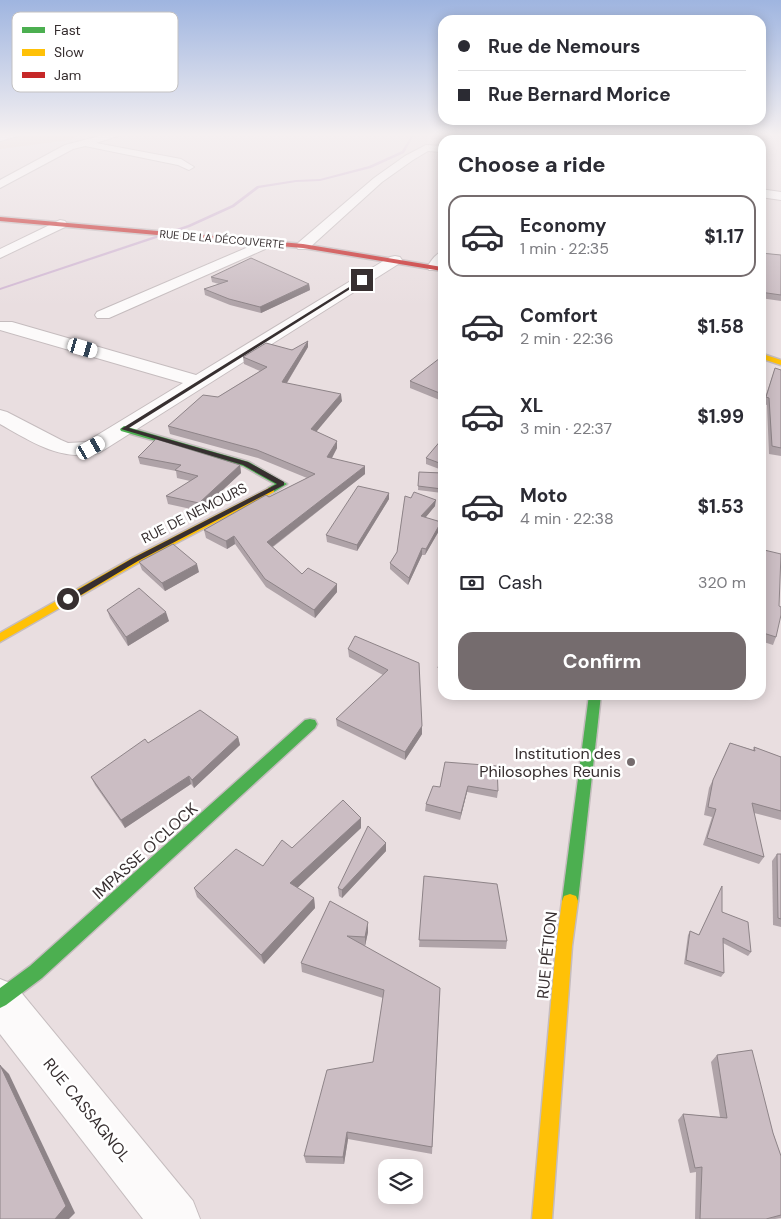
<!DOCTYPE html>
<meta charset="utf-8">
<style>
body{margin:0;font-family:"DM Sans",sans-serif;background:#f7f7f7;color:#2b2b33;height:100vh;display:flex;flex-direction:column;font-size:19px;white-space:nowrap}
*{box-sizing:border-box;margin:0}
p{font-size:16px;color:#7c7c81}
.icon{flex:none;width:28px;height:28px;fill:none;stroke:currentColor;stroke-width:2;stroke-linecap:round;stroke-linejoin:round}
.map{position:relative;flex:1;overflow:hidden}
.drawer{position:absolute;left:438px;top:135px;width:328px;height:565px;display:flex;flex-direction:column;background:#fff;border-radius:15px;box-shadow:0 2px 12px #0003}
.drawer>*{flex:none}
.guide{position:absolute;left:438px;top:15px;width:328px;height:110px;border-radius:15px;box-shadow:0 2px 12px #0003;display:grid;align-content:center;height:110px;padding:0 20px;background:#fff}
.buttons{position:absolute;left:378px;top:1159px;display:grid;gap:10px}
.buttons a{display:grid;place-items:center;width:45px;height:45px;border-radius:10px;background:#fff;box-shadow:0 2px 12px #0003;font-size:25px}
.end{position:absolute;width:22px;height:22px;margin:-11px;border:6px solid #372f30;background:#fff;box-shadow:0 0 0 2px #fff}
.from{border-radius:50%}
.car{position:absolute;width:15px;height:30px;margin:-15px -8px;border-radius:6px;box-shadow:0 0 4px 1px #0007;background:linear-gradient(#fff 24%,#345 0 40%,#fff 0 76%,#345 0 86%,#fff 0)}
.guide b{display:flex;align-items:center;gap:18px;height:48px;font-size:19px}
.guide b+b{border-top:1px solid #e1e1e2}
.guide i{width:12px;height:12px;background:#2b2b33}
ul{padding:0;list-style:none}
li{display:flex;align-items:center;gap:15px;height:82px;margin:0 10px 8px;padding:0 10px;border:2px solid transparent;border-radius:15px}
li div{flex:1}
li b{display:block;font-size:19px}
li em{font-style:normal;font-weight:700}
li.current{border-color:#756c6e}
li>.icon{width:45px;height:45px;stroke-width:1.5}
h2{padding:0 20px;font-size:22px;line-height:60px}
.pay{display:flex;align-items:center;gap:12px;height:55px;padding:0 20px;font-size:19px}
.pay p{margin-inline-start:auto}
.cta{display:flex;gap:10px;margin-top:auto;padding:10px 20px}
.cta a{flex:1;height:58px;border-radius:15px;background:#756c6e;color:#fff;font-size:20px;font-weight:700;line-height:58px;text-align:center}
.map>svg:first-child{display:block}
.green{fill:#e8d1c7}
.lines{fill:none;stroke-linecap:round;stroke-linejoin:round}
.stream{fill:#d1b7d3;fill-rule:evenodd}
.street-casing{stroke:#c5bcbe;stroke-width:2}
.fast-casing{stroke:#c5bcbe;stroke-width:3}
.slow-casing{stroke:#c5bcbe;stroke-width:3}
.jam-casing{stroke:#c5bcbe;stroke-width:3}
.street{fill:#fcfafa;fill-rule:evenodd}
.fast{fill:#4caf50;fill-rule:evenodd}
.slow{fill:#ffc107;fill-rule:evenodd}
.jam{fill:#c62828;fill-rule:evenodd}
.wall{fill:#afa3a8}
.shaded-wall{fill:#8e8488}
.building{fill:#cbbdc3;stroke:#8e8488}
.route{fill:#372f30}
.poi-dot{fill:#756c6e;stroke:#fff;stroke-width:2}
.labels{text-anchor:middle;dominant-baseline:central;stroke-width:5;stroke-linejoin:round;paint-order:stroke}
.far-street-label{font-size:11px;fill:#372f30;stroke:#fff}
.street-label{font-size:14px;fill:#372f30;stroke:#fff}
.near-poi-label{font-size:16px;fill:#372f30;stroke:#fff;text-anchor:end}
.near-street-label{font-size:16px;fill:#372f30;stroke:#fff}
.key{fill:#fff;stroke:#c3c1c1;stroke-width:1}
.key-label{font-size:14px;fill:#372f30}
</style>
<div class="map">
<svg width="781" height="1219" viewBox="0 0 781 1219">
<rect width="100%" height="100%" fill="#e9dee0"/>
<polygon class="green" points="0,135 77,135 70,140 0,149"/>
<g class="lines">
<polygon class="stream" points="412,135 414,135 404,153 371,168 320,181 296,182 259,188 234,207 190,227 0,290 0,288 188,225 232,205 257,186 296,180 320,179 369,166 402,151"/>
<defs>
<g id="street">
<polygon points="0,135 21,135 0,141"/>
<polygon points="103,135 121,135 96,143 181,159 194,167 189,170 178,165 85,146 73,149 0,188 0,180 65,145"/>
<polygon points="534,135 545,135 538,139 535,138"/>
<polygon points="600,135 614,135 605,140 592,140"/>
<polygon points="645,135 658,135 651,140 638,140"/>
<polygon points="705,135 715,135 711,140 701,140"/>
<polygon points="426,145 442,146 442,152 428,151 413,160 382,182 308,249 298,249 296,246 298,243 374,178 405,156"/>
<polygon points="760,189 781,192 781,200 760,197"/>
<polygon points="60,220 65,221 67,224 65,227 0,258 0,249"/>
<polygon points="267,239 274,243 272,246 109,318 97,318 95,315 97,312"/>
<path d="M442 252V265L439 270H429L427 267C431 261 435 254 442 252Z"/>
<path d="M395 256 400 257 402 260 400 263 99 453C61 462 32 442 0 424V410L7 412 61 440 68 443 86 442 183 383 0 330V322H12L196 375 390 257Z"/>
<polygon points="0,979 15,985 193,1201 200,1219 143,1219 0,1034"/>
</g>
<g id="fast">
<polygon points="124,426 249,462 287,484 274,492 268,492 268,488 275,484 243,466 121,431 120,429"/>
<polygon points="589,695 601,695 578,901 576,906 570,908 564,906 562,901"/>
<polygon points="310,719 315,720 317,724 315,728 42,978 6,1005 0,1008 0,988 30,966 305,720"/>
</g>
<g id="slow">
<polygon points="760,353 781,360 781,365 760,358"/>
<polygon points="271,487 274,488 274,492 140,562 0,642 0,633 132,558"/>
<polygon points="570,894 576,896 578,901 572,946 552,1219 532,1219 556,946 562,901 564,896"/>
</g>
<polygon id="jam" points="0,217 303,244 442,267 442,271 303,248 0,221"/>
</defs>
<use href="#street" class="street-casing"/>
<use href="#fast" class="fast-casing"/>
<use href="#slow" class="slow-casing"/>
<use href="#jam" class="jam-casing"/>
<use href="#street" class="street"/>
<use href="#fast" class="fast"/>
<use href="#slow" class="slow"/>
<use href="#jam" class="jam"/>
</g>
<g class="wall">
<polygon points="760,251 761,253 781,255 781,301 760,298"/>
<polygon points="211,277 309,284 310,290 261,313 230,305 205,295 204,289 219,284 212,282"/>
<polygon points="308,347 287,383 342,401 316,431 337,448 332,458 365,474 273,547 302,574 337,592 315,618 266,587 235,544 227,549 206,538 204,530 307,478 258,458 170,434 168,426 218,397 260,371 244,364 243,357"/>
<polygon points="442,358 442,401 410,388 410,381"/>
<polygon points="775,368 781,370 781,456 769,454 767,405 763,404"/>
<polygon points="442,439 442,470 426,464 426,458"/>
<polygon points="138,457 240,465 241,473 200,511 168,504 166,496 190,481 177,478 176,471 140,464"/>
<polygon points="419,472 442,473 442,493 418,490"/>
<polygon points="389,493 389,499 357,551 327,542 326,535"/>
<polygon points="405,496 435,506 425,518 440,529 425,555 422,555 408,585 390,569 390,563 397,552"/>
<polygon points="760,549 776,637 773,645 760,641"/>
<polygon points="139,562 199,572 165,591 142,570"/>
<polygon points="107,610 169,621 128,646 110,618"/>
<polygon points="348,649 419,663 422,734 405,760 337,726 336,719 383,675 349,657"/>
<polygon points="442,653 442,674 438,673 438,668"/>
<polygon points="238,737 240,745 194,788 191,784 125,828 95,785 91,777 148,743"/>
<polygon points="730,743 753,750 754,747 781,757 781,820 754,813 764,857 759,864 703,845 712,817 704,815 709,788"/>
<polygon points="445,762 498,791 497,798 467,792 460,820 425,811 426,804 440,787"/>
<polygon points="361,818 361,828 297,888 314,898 315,908 264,964 197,897 194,888 263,866 292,848"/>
<polygon points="386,843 386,851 342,898 339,896 338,888"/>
<polygon points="777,854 781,854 781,927 773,925 772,861"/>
<polygon points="424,876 507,941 506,949 419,947"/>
<polygon points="722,886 722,912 751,952 748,956 723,943 724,973 721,977 684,964 688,935 690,931 699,935"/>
<polygon points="330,901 368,932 365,946 364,946 440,988 432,1154 348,1139 344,1164 306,1163 304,1156 373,1062 383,998 302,972 301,963"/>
<polygon points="717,1055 773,1133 781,1156 781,1218 775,1219 695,1219 696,1172 690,1173 678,1120 683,1114 720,1117 711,1062"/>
</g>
<g class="shaded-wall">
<polygon points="309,284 310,290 261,313 260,307"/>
<polygon points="308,341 308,347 283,389 282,382"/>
<polygon points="341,394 342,401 312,437 311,429"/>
<polygon points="337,441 337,448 328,465 327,457"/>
<polygon points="240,465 241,473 200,511 199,503"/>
<polygon points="365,466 365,474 268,550 267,542"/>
<polygon points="389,493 389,499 357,551 357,545"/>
<polygon points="436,500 435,506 421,523 421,516"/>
<polygon points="441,522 440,529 425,555 426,549"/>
<polygon points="234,536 235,544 227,549 226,541"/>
<polygon points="422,548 422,555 408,585 409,578"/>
<polygon points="197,564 199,572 165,591 162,583"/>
<polygon points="337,584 337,592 315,618 314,610"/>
<polygon points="166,612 169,621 128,646 126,637"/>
<polygon points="422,726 422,734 405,760 405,752"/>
<polygon points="238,737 240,745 194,788 192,780"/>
<polygon points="189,776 191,784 125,828 121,820"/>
<polygon points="468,786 467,792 460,820 461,813"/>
<polygon points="361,818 361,828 292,893 290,883"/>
<polygon points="386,843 386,851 342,898 342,890"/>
<polygon points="314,898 315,908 264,964 261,955"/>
<polygon points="368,922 368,932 365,946 365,937"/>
<polygon points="0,1065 9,1074 75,1213 69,1219 55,1219"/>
<polygon points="347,1132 348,1139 344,1164 343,1157"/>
</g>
<g class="building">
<polygon points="760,251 761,253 781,255 781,295 760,292"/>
<polygon points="251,258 309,284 260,307 229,299 204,289 228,281 211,277"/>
<polygon points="308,341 282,382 341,394 311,429 337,441 327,457 365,466 267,542 302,574 308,568 337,584 314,610 265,579 234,536 226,541 204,530 266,495 269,497 315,474 257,450 168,426 203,395 218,397 267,367 243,357 266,343 292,350"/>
<polygon points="440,358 442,358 442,394 410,381"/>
<polygon points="775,368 781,370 781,448 772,446 769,398 766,397"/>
<polygon points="156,439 240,465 199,503 166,496 198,476 175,470 181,465 138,457"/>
<polygon points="442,439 442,464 426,458"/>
<polygon points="419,472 442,473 442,489 418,486"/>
<polygon points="358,486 389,493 357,545 326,535"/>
<polygon points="414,492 436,500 421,516 441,522 426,549 422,548 409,578 390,563 397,552 405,496 411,498"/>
<polygon points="173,544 197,564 162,583 139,562"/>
<polygon points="760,549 781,554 779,606 781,607 781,615 776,637 760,632"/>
<polygon points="139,588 166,612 126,637 107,610"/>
<polygon points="355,636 419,663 422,726 405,752 336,719 388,670 348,649"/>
<polygon points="442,653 442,670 438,668"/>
<polygon points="200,710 238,737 192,780 189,776 121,820 91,777 145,739 148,743"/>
<polygon points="730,743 755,751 754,747 781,757 781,811 752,803 764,857 707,838 716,809 708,807 713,780"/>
<polygon points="445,762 497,766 498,791 468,786 461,813 426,804 433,786 440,787"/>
<polygon points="343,800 361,818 290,883 314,898 261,955 194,888 236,849 263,866 282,840 292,848"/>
<polygon points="368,826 386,843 342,890 338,888"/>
<polygon points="777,854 781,854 781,919 778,918"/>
<polygon points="424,876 497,884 507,941 419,940"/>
<polygon points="722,886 722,912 748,922 751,952 723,938 724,973 686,960 690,931 699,935"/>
<polygon points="330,901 368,922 365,937 347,936 440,988 432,1147 347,1132 343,1157 304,1156 327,1070 373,1062 384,990 301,963"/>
<polygon points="752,1050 773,1133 781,1156 781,1215 766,1219 700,1219 702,1167 695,1168 683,1114 727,1118 717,1055"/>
<polygon points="0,1065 66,1206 55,1219 0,1219"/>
</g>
<linearGradient id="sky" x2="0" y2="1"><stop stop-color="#9fb5e0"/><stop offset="0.44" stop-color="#f5f0f1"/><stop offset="1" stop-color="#f5f0f1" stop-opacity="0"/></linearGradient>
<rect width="781" height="306" fill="url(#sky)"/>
<polygon class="route" points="362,279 363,281 129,428 248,462 284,482 284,485 138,561 71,601 65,601 65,597 133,558 277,484 243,465 121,429"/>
<circle class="poi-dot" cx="631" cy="762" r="5"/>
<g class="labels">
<g class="far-street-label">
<text transform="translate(222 239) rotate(5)">RUE DE LA DÉCOUVERTE</text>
</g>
<g class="street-label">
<text transform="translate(194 513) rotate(-27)">RUE DE NEMOURS</text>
</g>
<g class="near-poi-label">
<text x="621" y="753">Institution des<tspan x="621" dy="18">Philosophes Reunis</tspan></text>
</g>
<g class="near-street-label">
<text transform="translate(145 851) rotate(-42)">IMPASSE O'CLOCK</text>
<text transform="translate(547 955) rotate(-84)">RUE PÉTION</text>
<text transform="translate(87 1110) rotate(51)">RUE CASSAGNOL</text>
</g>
</g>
<rect x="12" y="12" width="166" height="80" rx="8" class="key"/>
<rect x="22" y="27" width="23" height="6" fill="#4caf50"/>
<rect x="22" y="49" width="23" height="7" fill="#ffc107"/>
<rect x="22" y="72" width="23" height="6" fill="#c62828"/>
<g class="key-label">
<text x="54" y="35">Fast</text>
<text x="54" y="57">Slow</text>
<text x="54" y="80">Jam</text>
</g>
</svg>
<div class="buttons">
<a><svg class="icon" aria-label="layers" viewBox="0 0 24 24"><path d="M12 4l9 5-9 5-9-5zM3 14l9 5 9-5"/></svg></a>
</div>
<i class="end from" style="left:68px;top:599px"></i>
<i class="end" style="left:362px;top:280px"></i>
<i class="car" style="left:83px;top:348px;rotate:106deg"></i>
<i class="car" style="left:91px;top:448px;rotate:60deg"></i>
<div class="guide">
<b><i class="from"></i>Rue de Nemours</b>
<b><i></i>Rue Bernard Morice</b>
</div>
<section class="drawer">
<h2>Choose a ride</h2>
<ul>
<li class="current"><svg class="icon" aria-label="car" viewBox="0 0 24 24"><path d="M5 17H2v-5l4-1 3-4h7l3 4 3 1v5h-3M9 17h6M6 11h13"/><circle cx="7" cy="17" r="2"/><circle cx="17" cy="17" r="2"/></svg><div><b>Economy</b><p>1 min · 22:35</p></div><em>$1.17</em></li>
<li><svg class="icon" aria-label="car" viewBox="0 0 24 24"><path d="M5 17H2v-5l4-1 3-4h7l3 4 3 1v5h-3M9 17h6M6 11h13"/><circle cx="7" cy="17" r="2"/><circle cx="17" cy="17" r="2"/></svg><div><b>Comfort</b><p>2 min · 22:36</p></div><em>$1.58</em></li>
<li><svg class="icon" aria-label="car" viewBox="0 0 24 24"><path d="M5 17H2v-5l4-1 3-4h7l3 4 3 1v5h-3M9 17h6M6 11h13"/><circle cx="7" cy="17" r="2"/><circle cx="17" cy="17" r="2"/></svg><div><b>XL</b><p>3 min · 22:37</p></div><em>$1.99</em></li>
<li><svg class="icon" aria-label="car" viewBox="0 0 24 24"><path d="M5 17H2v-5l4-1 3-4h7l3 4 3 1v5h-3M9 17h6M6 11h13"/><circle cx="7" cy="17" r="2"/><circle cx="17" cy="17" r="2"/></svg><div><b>Moto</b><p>4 min · 22:38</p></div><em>$1.53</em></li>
</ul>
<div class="pay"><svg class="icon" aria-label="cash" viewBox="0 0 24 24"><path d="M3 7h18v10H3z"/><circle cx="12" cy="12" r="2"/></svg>Cash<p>320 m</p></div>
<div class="cta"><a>Confirm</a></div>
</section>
</div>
